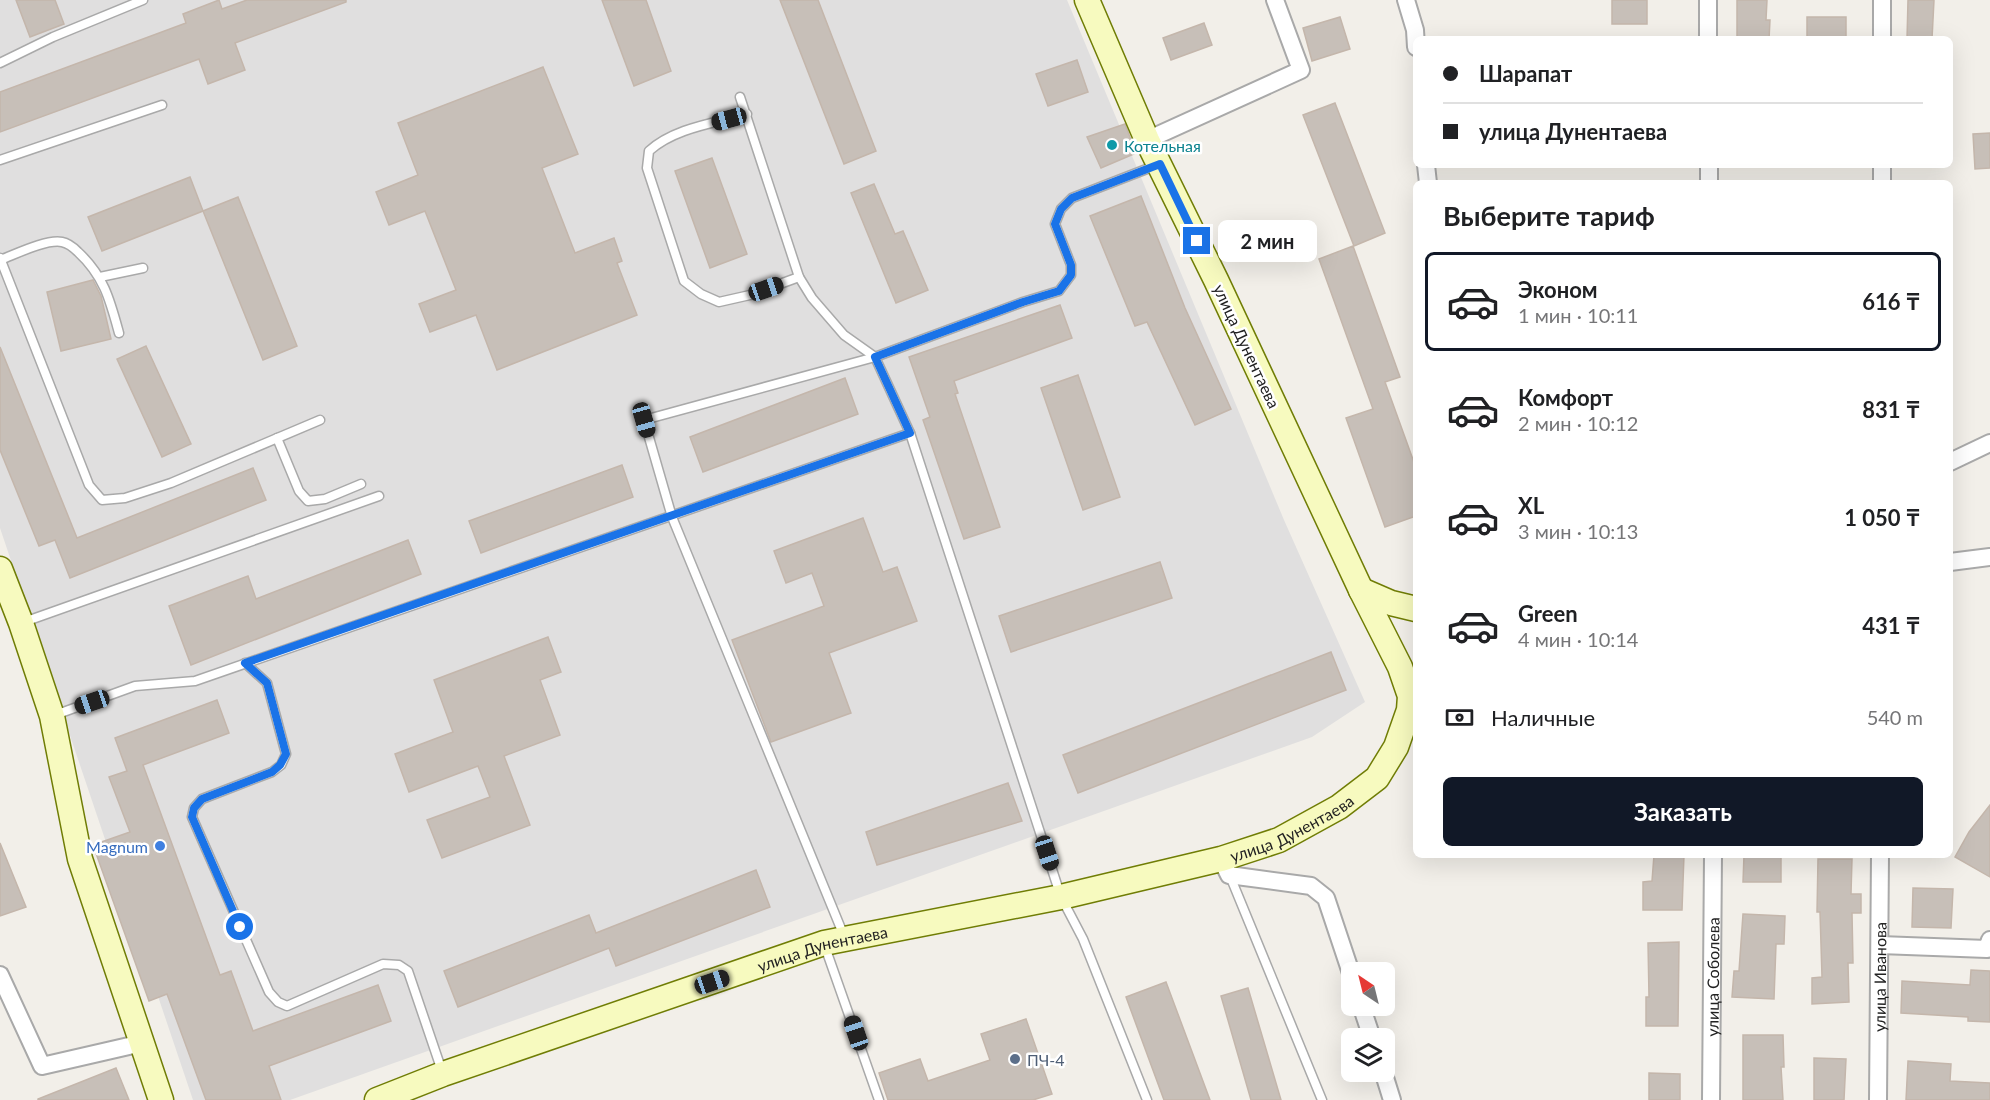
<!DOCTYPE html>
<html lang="ru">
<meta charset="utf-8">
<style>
body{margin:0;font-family:Lato,sans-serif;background:#f6f6f6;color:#202124;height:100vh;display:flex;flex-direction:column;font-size:22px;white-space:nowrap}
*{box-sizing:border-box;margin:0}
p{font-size:20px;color:#757577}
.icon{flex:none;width:33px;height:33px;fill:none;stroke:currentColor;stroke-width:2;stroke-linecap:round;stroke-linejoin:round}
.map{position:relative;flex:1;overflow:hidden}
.drawer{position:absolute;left:1413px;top:180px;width:540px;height:678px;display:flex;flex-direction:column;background:#fff;border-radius:9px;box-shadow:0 6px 24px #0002}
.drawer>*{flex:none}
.guide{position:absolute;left:1413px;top:36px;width:540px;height:132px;border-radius:9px;box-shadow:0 6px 24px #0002;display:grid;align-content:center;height:132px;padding:0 30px;background:#fff}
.needle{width:39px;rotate:325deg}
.buttons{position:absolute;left:1341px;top:962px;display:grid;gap:12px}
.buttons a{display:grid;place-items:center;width:54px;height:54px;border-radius:9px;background:#fff;box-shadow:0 6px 24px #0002;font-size:30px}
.end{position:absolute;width:27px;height:27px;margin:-14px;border:8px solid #1a73e8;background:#fff;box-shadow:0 0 0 3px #fff}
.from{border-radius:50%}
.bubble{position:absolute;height:42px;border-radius:9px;background:#fff;box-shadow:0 6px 24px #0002;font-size:20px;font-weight:700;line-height:42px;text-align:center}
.car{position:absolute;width:18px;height:36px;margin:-18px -9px;border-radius:8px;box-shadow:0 0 4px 2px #0007;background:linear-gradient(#222 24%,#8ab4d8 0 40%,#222 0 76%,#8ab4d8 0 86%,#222 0)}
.guide b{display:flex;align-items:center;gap:21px;height:57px;font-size:22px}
.guide b+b{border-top:2px solid #e0e0e0}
.guide i{width:15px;height:15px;background:#202124}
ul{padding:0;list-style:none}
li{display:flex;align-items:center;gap:18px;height:99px;margin:0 12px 9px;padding:0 18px;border:3px solid transparent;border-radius:9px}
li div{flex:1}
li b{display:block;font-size:22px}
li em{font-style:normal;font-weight:700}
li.on{border-color:#111827}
li>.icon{width:54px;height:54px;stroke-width:1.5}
h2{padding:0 30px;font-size:27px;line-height:72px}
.pay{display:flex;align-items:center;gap:15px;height:66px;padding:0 30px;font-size:22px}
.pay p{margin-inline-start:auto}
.action{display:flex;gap:12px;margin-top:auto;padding:12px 30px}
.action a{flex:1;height:69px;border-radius:9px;background:#111827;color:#fff;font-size:24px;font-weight:700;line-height:69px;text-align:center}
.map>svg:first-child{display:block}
.residential{fill:#e0dfdf}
.building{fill:#c7bfb8;stroke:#c4b6ab;stroke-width:1.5}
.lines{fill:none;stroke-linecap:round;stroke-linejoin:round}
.lane-casing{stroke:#a9a9a9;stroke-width:11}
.street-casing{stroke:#a9a9a9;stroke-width:20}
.secondary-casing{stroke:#707d05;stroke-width:27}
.lane{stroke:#fff;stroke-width:8}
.street{stroke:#fff;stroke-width:16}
.secondary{stroke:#f7fabf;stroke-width:24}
.route{stroke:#1a73e8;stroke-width:8}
.culture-dot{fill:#0f9aa8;stroke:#fff;stroke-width:2}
.shop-dot{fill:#3f7fe0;stroke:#fff;stroke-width:2}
.service-dot{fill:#5c6f8a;stroke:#fff;stroke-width:2}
.labels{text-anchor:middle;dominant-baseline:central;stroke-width:5;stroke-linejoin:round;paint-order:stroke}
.culture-label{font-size:16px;fill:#0d838f;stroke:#fff;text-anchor:start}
.street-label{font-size:16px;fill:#222;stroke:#fff}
.shop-label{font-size:16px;fill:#366cbe;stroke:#fff;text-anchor:end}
.service-label{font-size:16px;fill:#4e5e75;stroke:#fff;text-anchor:start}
</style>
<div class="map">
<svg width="1990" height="1100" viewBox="0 0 1990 1100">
<rect width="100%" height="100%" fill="#f2efe9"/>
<polygon class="residential" points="0,0 1067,0 1284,520 1365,702 1312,737 290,1100 193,1100 0,528"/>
<g class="building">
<polygon points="16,0 55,0 64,24 30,37"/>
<polygon points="219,0 222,9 247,0 346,0 346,2 235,43 245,70 208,84 199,59 0,132 0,92 186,23 183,14"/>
<polygon points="602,0 646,0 671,71 634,86"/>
<polygon points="780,0 818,0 876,151 844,164"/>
<rect x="1612" y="0" width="35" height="24"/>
<polygon points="1737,0 1767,0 1766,20 1770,20 1769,39 1737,39"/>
<polygon points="1908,0 1934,0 1932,39 1907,39"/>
<polygon points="1340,17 1350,49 1312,61 1303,28"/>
<rect x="1807" y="17" width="39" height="22"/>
<polygon points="1204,23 1212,45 1171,60 1163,38"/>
<polygon points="1077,60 1088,92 1048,106 1036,74"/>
<polygon points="543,67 578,154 542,168 575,253 614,238 622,261 617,263 637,315 497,370 476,315 430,332 419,304 456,290 425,211 389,225 376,192 418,175 398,123"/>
<polygon points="1335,103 1385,233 1354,246 1303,115"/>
<polygon points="1125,124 1136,153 1101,168 1087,137"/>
<polygon points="1990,133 1990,168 1975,169 1973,134"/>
<polygon points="712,158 747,254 710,268 675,171"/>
<polygon points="190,177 203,211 102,251 88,217"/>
<polygon points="874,184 895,234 903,231 928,290 896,303 851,193"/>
<polygon points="1141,196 1185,308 1231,409 1195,425 1147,322 1135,326 1090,216"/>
<polygon points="238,197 297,346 263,360 203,211"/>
<polygon points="1353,246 1400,377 1385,382 1416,468 1416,516 1385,527 1346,418 1373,409 1319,259"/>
<polygon points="93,280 101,296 111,339 61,351 47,292"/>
<polygon points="1060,305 1072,338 954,381 958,393 955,394 1000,527 964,539 923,420 930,417 909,357"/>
<polygon points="146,346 191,444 162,457 117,359"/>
<polygon points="0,347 77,538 253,468 266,500 70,578 55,540 39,546 0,450"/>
<polygon points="1078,375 1120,497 1083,510 1041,388"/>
<polygon points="845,378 858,414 703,472 690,437"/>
<polygon points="622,465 633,497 481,553 469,521"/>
<polygon points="863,518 883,572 897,567 917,621 829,653 851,713 771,742 732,640 824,606 812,573 786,583 774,551"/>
<polygon points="408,540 421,574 191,665 169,606 248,576 256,599"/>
<polygon points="1160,562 1172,598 1011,652 999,616"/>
<polygon points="548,637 561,672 540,680 560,735 504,756 530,825 442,858 427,820 490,797 478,766 409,792 395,754 453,732 434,680"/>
<polygon points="1331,652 1346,690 1078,793 1063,755"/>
<polygon points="217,700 229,733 143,765 220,975 231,971 253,1031 378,985 391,1021 269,1066 281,1100 206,1100 167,994 149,1001 93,845 130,832 109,777 127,771 115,738"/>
<polygon points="1008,783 1022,821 877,865 866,832"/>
<polygon points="1990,805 1990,877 1955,857 1969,832"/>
<polygon points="0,843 26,907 0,916"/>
<polygon points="1654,855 1684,855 1682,910 1643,910 1643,882 1652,881"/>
<polygon points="1744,855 1781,856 1781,882 1743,882"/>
<polygon points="1818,859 1852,859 1851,894 1861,894 1861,913 1852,913 1853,963 1848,963 1849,1002 1812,1004 1812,978 1822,977 1820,912 1817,912"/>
<polygon points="756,870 770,907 616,966 609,948 458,1007 444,971 589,915 596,933"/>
<polygon points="1913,888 1953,889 1951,928 1912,927"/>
<polygon points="1743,914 1785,916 1784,944 1776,944 1774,999 1732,997 1734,971 1739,971"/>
<polygon points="1679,942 1678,1026 1646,1026 1646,997 1649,997 1648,943"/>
<polygon points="1971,970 1990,971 1990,1022 1968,1021 1968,1017 1901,1013 1902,981 1970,985"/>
<polygon points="1166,982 1210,1100 1164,1100 1126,997"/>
<polygon points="1248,988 1281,1100 1251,1100 1221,996"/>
<polygon points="1026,1019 1052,1094 1033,1100 888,1100 879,1073 920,1059 928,1081 990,1060 981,1034"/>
<polygon points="1743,1035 1783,1035 1784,1067 1781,1067 1783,1100 1743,1100"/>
<polygon points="1814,1058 1846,1059 1844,1100 1814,1100"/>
<polygon points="1908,1061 1951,1064 1950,1081 1990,1083 1990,1100 1906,1100"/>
<polygon points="116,1068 129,1100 38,1100 38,1099"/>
<polygon points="1649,1073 1680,1074 1680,1100 1649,1100"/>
</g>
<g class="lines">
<defs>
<g id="lane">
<polyline points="0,63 53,37 143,0"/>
<polyline points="740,97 799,277 812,298 844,335 875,357 910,433 1061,897 1083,939 1147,1100"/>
<path d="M747 114C715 123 674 128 649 151L647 168 684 281 701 294 719 302 750 295 799 277"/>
<polyline points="0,160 162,105"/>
<polyline points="0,258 89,485 102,500 125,498 171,483 320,420"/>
<path d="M0 260C16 254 46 239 62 242 68 243 74 248 78 252 104 276 110 300 119 333"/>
<polyline points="100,277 143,268"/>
<polyline points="277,438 299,491 308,501 325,499 361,484"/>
<polyline points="24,622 379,496"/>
<polyline points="245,663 267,683 286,754 281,765 272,772 202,799 194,808 192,817 269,992 278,1002 287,1006 383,964 399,965 408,971 442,1071"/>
<polyline points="55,715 135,686 195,681 910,433"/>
<polyline points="1230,876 1322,1100"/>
<polyline points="844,936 672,517 644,420 875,357 1023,302 1059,291 1071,275 1071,265 1055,224 1061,209 1072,198 1157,165"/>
<polyline points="824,944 879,1100"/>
</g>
<g id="street">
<polyline points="1406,0 1415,30 1416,47"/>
<polyline points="1708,0 1708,39"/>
<polyline points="1882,0 1882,39"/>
<polyline points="1147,140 1301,70 1275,0"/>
<polyline points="1426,165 1428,183"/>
<polyline points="1709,165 1709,183"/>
<polyline points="1882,165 1882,183"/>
<polyline points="1950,462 1990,443"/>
<polyline points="1950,562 1990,557"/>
<polyline points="1221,859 1229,875 1311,886 1326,898 1352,976"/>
<polyline points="1880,945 1987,949 1990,940"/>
<polyline points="0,975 42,1066 142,1043"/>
<polyline points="1361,1005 1372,1038"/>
<polyline points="1383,1071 1392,1100"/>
<path id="s1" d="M1711 1100 1713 855"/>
<path id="s2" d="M1878 1100 1880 855"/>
</g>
<g id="secondary">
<polyline points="0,569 21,623 52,716 80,859 161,1100"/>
<polyline points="1361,590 1391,603 1416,609"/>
<path id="s3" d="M377 1100 443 1074 824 943 1061 897 1221 859 1279 840 1339 807 1377 778 1396 747 1409 710 1410 696 1400 667 1361 590 1216 280 1147 140 1087 0"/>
</g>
</defs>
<use href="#lane" class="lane-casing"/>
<use href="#street" class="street-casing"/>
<use href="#secondary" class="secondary-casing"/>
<use href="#lane" class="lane"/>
<use href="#street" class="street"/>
<use href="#secondary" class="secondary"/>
</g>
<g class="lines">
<polyline class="route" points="240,927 192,817 194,808 202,799 272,772 280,765 286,754 267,683 245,663 910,433 875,357 1023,302 1059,291 1071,275 1071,265 1055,224 1061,209 1072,198 1160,164 1197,241"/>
</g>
<circle class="culture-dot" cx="1112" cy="145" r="6"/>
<circle class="shop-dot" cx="160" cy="846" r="6"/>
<circle class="service-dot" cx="1015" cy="1059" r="6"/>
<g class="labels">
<g class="culture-label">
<text x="1124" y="145">Котельная</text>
</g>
<g class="street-label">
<text transform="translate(1247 346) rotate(65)">улица Дунентаева</text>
<text stroke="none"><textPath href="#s3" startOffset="957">улица Дунентаева</textPath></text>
<text stroke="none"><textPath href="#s3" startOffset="471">улица Дунентаева</textPath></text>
<text stroke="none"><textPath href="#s1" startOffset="123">улица Соболева</textPath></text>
<text stroke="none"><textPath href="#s2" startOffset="123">улица Иванова</textPath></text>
</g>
<g class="shop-label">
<text x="148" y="846">Magnum</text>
</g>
<g class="service-label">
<text x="1027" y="1059">ПЧ-4</text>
</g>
</g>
</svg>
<div class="buttons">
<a><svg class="needle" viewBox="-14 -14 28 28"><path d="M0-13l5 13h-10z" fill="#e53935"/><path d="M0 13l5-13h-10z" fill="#757577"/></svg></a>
<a><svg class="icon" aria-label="layers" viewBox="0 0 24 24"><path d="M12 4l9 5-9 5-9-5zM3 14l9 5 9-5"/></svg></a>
</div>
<i class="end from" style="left:240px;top:927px"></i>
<i class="end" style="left:1197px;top:241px"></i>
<div class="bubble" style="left:1218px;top:220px;width:99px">2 мин</div>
<i class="car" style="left:729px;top:119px;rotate:255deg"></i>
<i class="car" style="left:766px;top:289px;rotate:71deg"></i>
<i class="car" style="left:644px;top:420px;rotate:164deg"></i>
<i class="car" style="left:92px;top:702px;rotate:251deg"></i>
<i class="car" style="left:1047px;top:853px;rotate:162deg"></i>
<i class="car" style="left:712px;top:982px;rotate:71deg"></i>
<i class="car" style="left:856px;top:1033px;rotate:341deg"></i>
<div class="guide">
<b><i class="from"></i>Шарапат</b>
<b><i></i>улица Дунентаева</b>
</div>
<section class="drawer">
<h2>Выберите тариф</h2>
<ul>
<li class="on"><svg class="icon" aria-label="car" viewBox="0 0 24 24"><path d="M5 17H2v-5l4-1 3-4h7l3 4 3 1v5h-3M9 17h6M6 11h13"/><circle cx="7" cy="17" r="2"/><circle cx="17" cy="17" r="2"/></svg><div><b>Эконом</b><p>1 мин · 10:11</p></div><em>616 ₸</em></li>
<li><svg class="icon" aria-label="car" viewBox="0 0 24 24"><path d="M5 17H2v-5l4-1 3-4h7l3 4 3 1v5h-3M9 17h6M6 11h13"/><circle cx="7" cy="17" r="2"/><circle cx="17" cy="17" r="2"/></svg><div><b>Комфорт</b><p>2 мин · 10:12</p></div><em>831 ₸</em></li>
<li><svg class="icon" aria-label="car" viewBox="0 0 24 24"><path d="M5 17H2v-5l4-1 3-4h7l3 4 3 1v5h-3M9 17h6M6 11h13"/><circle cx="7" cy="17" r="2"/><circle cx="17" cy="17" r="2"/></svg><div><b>XL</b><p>3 мин · 10:13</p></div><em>1 050 ₸</em></li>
<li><svg class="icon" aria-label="car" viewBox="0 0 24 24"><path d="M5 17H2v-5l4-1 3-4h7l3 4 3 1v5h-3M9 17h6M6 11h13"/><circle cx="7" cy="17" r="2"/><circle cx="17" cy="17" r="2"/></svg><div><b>Green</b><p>4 мин · 10:14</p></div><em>431 ₸</em></li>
</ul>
<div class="pay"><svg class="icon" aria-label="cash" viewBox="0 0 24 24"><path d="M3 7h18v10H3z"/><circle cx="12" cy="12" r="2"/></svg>Наличные<p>540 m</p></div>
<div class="action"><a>Заказать</a></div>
</section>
</div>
